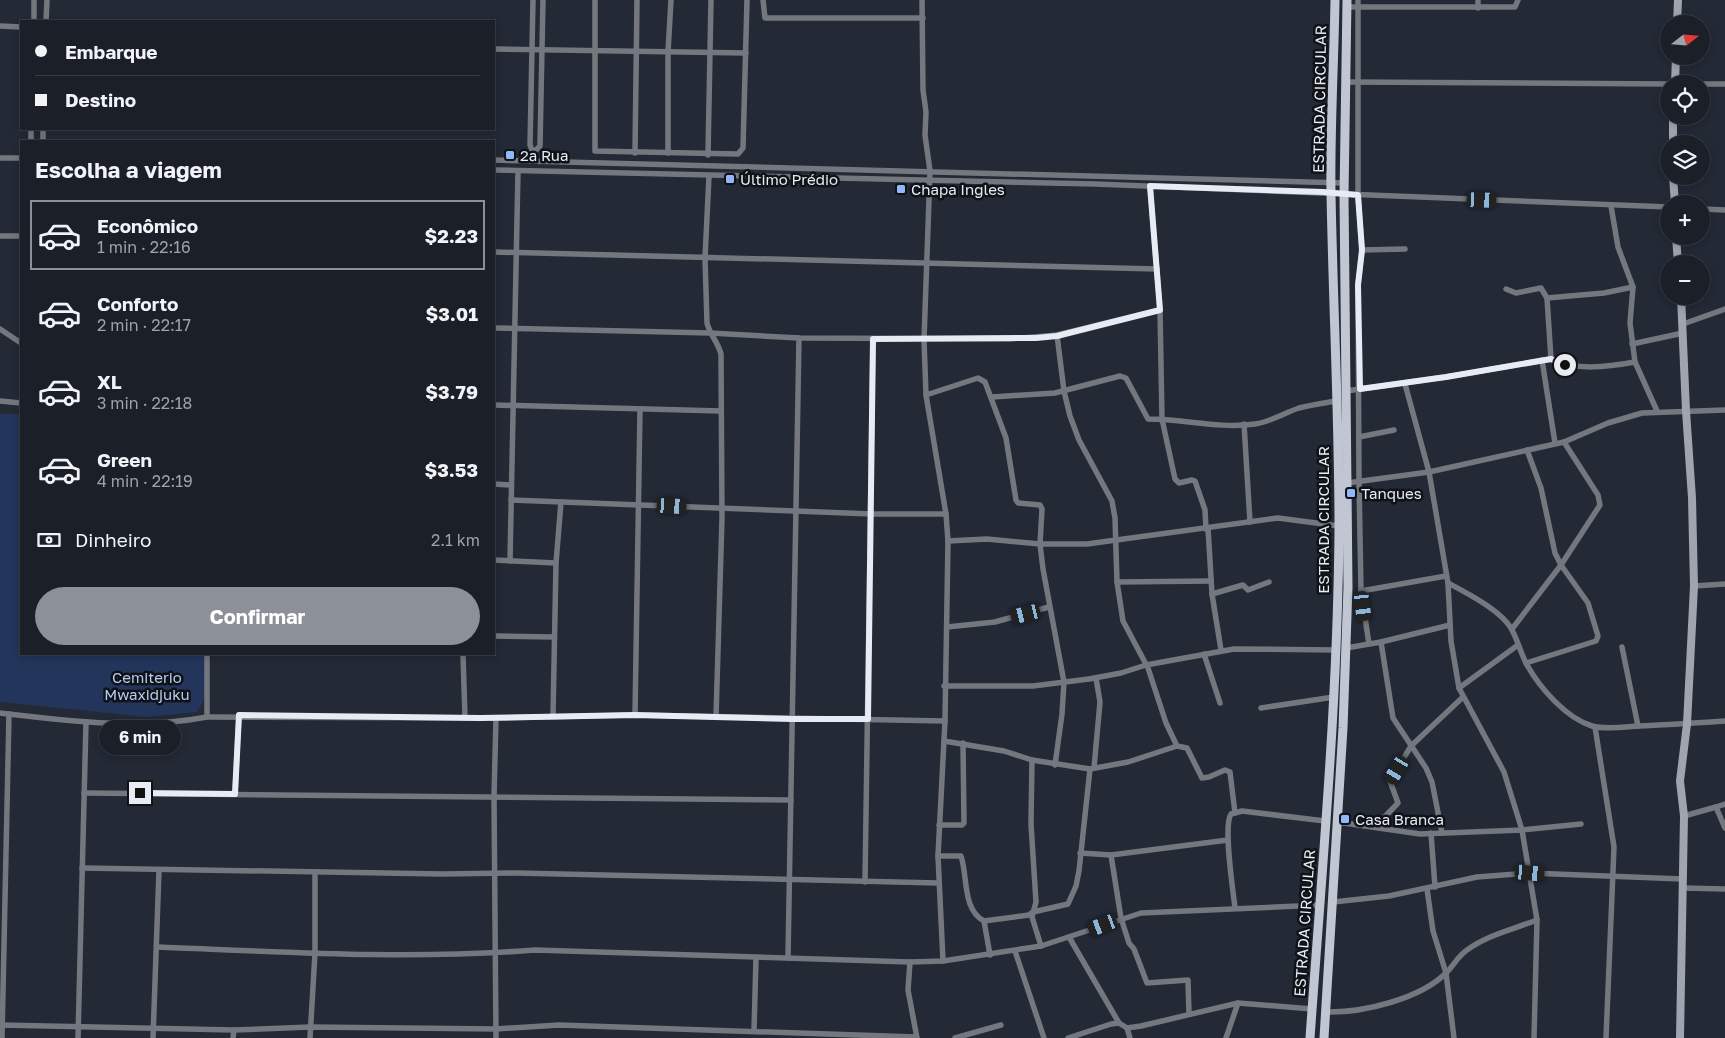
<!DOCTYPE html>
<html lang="pt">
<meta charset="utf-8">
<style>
body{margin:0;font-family:"Golos Text",sans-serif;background:#272c34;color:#f1f3f6;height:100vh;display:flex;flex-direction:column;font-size:19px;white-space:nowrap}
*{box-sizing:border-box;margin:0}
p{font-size:16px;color:#9fa2a8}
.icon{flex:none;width:28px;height:28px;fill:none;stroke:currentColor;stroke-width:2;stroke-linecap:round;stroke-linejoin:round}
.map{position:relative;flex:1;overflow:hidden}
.drawer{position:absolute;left:20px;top:140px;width:475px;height:515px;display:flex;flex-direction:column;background:#1a1f28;border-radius:0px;box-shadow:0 2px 8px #0003,0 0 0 1px #383d45}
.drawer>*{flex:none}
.top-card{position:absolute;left:20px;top:20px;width:475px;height:110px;border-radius:0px;box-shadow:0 2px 8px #0003,0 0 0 1px #383d45;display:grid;align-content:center;height:110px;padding:0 15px;background:#1a1f28}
.needle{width:32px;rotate:73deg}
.fabs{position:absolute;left:1660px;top:15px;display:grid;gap:10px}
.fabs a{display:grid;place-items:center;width:50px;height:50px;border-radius:50%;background:#1a1f28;box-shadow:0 2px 8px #0003,0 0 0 1px #383d45;font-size:25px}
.end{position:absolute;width:22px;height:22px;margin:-11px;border:6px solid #e7ebf3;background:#111;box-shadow:0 0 0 2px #111}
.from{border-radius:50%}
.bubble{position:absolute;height:35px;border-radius:18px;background:#1a1f28;box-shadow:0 2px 8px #0003,0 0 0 1px #383d45;font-size:16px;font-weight:700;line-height:35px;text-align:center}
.car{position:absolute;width:15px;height:30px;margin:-15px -8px;border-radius:6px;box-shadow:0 0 4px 1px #0007;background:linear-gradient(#222 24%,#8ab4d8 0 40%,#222 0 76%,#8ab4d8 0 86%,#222 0)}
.top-card b{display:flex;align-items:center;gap:18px;height:48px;font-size:19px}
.top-card b+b{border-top:1px solid #383d45}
.top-card i{width:12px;height:12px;background:#f1f3f6}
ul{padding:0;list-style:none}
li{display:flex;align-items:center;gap:15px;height:70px;margin:0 10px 8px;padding:0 5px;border:2px solid transparent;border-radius:0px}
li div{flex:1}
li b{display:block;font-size:19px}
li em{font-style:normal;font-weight:700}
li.current{border-color:#8c9099}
li>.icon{width:45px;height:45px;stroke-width:1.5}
h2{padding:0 15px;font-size:22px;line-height:60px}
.pay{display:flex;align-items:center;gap:12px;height:55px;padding:0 15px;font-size:19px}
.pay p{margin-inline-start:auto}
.primary-button{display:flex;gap:10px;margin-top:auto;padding:10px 15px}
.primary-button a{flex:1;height:58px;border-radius:30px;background:#8c9099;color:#fff;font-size:20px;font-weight:700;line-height:58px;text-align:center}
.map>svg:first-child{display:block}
.green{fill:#23355b}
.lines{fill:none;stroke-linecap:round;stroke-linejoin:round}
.street{stroke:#74787e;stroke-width:5.5}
.secondary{stroke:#9fa4ae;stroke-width:8}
.primary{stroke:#c0c7d3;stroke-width:9}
.route{stroke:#e7ebf3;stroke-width:6}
.poi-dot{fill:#93b7fd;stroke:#0f1217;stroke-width:2}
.labels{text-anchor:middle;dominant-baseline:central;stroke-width:5;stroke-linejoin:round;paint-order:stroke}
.street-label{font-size:15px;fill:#e7ebf3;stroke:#0f1217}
.poi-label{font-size:15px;fill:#e7ebf3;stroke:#0f1217;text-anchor:start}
.park-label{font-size:15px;fill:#b6cbf4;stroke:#0f1217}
</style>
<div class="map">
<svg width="1725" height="1038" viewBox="0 0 1725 1038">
<rect width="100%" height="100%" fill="#232935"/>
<polygon class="green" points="0,414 21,414 21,654 204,654 208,693 197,712 147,717 0,702"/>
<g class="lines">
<g class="street">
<polyline points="533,0 530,145 532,150 535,151 540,146 543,0"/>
<polyline points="595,0 595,151 738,154 743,148 747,0"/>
<polyline points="763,0 765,18 923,18"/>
<polyline points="922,0 923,90 926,112 925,135 930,171 924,340 926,395 946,514 948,541 945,721 938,856 943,961"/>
<polyline points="1358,0 1358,195 1362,250 1358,285 1359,482 1361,591 1369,644"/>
<polyline points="1347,7 1515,7 1518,0"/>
<polyline points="1478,8 1478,0"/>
<polyline points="34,21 34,0"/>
<polyline points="46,21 47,0"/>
<polyline points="0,26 21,27"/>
<polyline points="494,49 746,53"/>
<polyline points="1346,82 1669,84"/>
<polyline points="1701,84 1725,84"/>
<polyline points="31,129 31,141"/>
<polyline points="43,129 43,141"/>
<polyline points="635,153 637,0"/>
<polyline points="668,153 668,52 671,0"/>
<polyline points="708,155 711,0"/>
<polyline points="0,158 21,158"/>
<polyline points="494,160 1345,183"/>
<polyline points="494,170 1095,184 1669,207"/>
<path d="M709 176 705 258 707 323C710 335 718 342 721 354L722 518 716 717"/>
<polyline points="1150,186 1160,310 1162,419 1175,479 1179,483 1192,480 1195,481 1205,510 1206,529"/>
<polyline points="1611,206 1618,247 1633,287 1630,323 1635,362 1657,411"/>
<polyline points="1701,209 1725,210"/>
<polyline points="0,236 21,236"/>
<polyline points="1362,250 1405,249"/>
<polyline points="494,252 1157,269"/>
<polyline points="1506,289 1516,293 1541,288 1547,298 1551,359"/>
<polyline points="1547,298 1604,293 1633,287"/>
<polyline points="1683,324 1725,309"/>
<polyline points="494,328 710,333 799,338 1009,339 1057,335 1160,310"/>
<polyline points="0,329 21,343"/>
<polyline points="1057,335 1064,391 1070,416 1079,440 1112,501 1115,518 1117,582 1123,621 1148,668 1166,723 1177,746 1187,748 1202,778 1209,777 1225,770 1230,772 1235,813"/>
<polyline points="1632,344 1683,333"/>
<polyline points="1542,360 1555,443"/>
<polyline points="1405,384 1429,472 1448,583 1451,641 1459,688 1504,772 1522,830 1537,920 1534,1038"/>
<path d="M1346 391 1446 377 1551 359C1577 371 1607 367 1635 362"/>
<polyline points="926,395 978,378 985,382 1006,438 1016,500 1018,503 1040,505 1042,509 1040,544 1043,569 1064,682 1062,714 1055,765"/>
<path d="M992 397 1055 393 1120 376 1126 378 1148 419C1184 419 1219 429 1255 424 1270 422 1284 413 1299 408 1311 405 1324 403 1336 401"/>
<polyline points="0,401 21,403"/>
<polyline points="494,405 721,411"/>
<polyline points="1244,424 1250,522"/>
<polyline points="1359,437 1394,430"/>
<polyline points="1347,483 1429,472 1564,442 1608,423 1642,413 1725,410"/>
<polyline points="494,484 511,485"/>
<polyline points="511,500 872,514 946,514"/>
<polyline points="1208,528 1212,594 1221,650"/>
<polyline points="948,541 987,539 1040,544 1087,544 1278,518 1339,526"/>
<polyline points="494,560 556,563"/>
<polyline points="510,561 518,171"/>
<polyline points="1117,582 1211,581"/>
<path d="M1448 583C1467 593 1502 611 1512 630 1518 641 1521 654 1527 665 1540 688 1566 718 1592 726 1606 730 1624 727 1638 726 1667 725 1696 723 1725 721"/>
<polyline points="1694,586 1725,584"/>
<polyline points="1361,591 1446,576"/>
<polyline points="1212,594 1243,585 1248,590 1269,582"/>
<polyline points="947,627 995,622 1049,607"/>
<polyline points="1512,629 1561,565 1600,505 1598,495 1564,442"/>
<polyline points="494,636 554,637"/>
<polyline points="1381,642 1393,718 1426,768 1432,782 1442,833"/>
<polyline points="1622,647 1638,726"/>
<polyline points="1346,648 1381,642 1450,625"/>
<polyline points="463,654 465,718"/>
<polyline points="1204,654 1220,703"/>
<polyline points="1526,663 1596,641 1598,636 1588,603 1561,565 1555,553 1541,488 1527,450"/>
<polyline points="944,686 1033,686 1089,679 1121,673 1146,665 1234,649 1336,650"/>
<polyline points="1459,688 1518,645"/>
<polyline points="1261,708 1334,697"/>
<path d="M0 713C69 721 139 730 207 717V654"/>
<polyline points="635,715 640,410"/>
<polyline points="553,716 556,563 561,502"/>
<polyline points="207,717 496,718 635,715 945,721"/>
<polyline points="496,718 494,797 496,1038"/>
<polyline points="1595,727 1614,847 1606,1038"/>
<polyline points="944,741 1004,751 1032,760 1090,769 1128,762 1177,746"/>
<polyline points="1032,760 1031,824 1036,902 1032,917 1041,946"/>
<polyline points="1094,768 1100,702 1096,678"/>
<polyline points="84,793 791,800"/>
<polyline points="235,794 239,715"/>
<polyline points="1716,807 1725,804"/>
<polyline points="1684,816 1716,807 1725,828"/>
<polyline points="1337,822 1420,834 1522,830 1581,824"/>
<polyline points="939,825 962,825 964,823 963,743"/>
<polyline points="1375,827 1398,803 1390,781 1411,746 1463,697"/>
<polyline points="1431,833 1435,887"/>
<polyline points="1080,853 1111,855 1228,840"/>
<polyline points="1111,855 1121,918 1129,943 1134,949 1147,983 1188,980 1189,1014"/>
<path d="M938 856H961C968 877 962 909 984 921L1029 915 1033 912 1068 904 1076 886 1079 871 1090 769"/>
<polyline points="82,868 442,874 517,873 938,883"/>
<polyline points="865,882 873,339"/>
<polyline points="1682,888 1725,889"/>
<polyline points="1427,889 1433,931 1446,973 1454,1038"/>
<polyline points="1333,902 1389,896 1477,877 1530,873 1682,879"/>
<path d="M1235 908C1233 890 1223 826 1231 814L1242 811 1325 821"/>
<polyline points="984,921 990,955"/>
<polyline points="1069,937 1119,1023"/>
<path d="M158 947C283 952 410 960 535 950L910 962 943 961 1041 946 1141 913 1321 905"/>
<polyline points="1015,951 1044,1038"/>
<polyline points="788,958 799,338"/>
<polyline points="910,962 908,990 917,1038"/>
<path d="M1326 1012C1362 1013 1421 999 1447 972 1454 965 1458 956 1467 950 1487 935 1514 929 1537 920"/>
<polyline points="0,1025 234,1030 310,1027 496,1029 559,1025 916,1037"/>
<polyline points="1127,1028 1130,1038"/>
<polyline points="754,1031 756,958"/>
<polyline points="2,1038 9,714"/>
<polyline points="78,1038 86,722"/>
<polyline points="153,1038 159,870"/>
<polyline points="233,1038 234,1030"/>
<polyline points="310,1038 315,953 315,872"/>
<polyline points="955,1038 1001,1025"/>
<polyline points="1068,1038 1111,1024 1119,1023 1127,1028 1141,1026 1238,1003 1312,1009"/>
<polyline points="1226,1038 1238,1003"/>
</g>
<g class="secondary">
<polyline points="1677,24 1678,0"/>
<polyline points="1675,84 1676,56"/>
<polyline points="1673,144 1673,116"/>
<polyline points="1673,176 1675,204"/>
<polyline points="1676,236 1678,264"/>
<polyline points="1680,1038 1684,816 1680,781 1687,724 1694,586 1692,498 1686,411 1681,296"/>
</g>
<g class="primary">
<path d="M1310 1038C1322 868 1338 698 1339 527 1339 416 1333 304 1331 193 1330 129 1334 64 1335 0"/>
<polyline points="1324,1038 1343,728 1348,587 1344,195 1347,0"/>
</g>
</g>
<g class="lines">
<polyline class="route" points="140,793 235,794 239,715 480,718 635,715 792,719 868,719 873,339 1036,338 1057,336 1160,310 1150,186 1323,192 1358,195 1362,250 1358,285 1360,389 1446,377 1551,359 1565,365"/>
</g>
<g class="poi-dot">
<rect x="505" y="150" width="10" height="10" rx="2.5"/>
<rect x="725" y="174" width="10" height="10" rx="2.5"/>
<rect x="896" y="184" width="10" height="10" rx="2.5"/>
<rect x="1346" y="488" width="10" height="10" rx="2.5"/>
<rect x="1340" y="814" width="10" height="10" rx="2.5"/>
</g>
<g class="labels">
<g class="street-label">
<text transform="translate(1319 99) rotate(-89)">ESTRADA CIRCULAR</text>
<text transform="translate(1323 520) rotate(-90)">ESTRADA CIRCULAR</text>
<text transform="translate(1304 923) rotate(-86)">ESTRADA CIRCULAR</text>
</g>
<g class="poi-label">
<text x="520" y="155">2ª Rua</text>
<text x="740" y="179">Último Prédio</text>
<text x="911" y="189">Chapa Ingles</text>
<text x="1361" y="493">Tanques</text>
<text x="1355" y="819">Casa Branca</text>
</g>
<g class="park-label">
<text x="147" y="677">Cemiterio<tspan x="147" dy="17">Mwaxidjuku</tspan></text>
</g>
</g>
</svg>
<div class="fabs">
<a><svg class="needle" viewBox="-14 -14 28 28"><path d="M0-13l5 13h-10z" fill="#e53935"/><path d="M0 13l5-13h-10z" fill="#9fa2a8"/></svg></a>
<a><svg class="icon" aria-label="locate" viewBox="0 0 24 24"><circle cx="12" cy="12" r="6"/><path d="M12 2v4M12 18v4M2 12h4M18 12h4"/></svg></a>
<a><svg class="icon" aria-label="layers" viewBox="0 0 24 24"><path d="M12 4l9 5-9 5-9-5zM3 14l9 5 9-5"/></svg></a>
<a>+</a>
<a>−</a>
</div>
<i class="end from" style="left:1565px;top:365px"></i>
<i class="end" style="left:140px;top:793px"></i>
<div class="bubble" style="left:99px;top:720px;width:82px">6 min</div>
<i class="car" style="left:1482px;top:200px;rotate:92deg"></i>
<i class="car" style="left:672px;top:506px;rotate:93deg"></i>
<i class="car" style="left:1363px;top:606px;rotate:173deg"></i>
<i class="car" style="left:1026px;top:614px;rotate:256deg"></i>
<i class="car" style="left:1397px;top:770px;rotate:211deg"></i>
<i class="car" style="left:1530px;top:873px;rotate:95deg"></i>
<i class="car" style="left:1103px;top:925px;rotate:249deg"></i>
<div class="top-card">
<b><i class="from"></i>Embarque</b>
<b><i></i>Destino</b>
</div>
<section class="drawer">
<h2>Escolha a viagem</h2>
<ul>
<li class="current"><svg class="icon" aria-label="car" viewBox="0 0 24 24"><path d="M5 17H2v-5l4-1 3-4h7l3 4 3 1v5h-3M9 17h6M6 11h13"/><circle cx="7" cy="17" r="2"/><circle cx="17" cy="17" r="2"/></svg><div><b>Econômico</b><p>1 min · 22:16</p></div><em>$2.23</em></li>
<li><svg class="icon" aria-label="car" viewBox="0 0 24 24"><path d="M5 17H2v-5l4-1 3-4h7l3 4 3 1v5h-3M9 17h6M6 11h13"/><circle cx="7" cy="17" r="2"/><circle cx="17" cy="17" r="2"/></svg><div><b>Conforto</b><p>2 min · 22:17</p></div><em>$3.01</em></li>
<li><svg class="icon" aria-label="car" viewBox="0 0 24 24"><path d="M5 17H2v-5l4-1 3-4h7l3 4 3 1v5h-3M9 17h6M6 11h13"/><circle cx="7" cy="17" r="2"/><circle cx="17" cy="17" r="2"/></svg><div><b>XL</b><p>3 min · 22:18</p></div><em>$3.79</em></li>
<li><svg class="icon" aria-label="car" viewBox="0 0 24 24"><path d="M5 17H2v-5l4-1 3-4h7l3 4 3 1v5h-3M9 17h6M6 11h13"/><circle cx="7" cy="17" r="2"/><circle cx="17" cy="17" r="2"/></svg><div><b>Green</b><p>4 min · 22:19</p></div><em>$3.53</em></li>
</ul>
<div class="pay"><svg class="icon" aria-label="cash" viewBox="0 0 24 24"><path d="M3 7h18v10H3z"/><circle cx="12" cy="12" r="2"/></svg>Dinheiro<p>2.1 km</p></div>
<div class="primary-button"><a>Confirmar</a></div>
</section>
</div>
